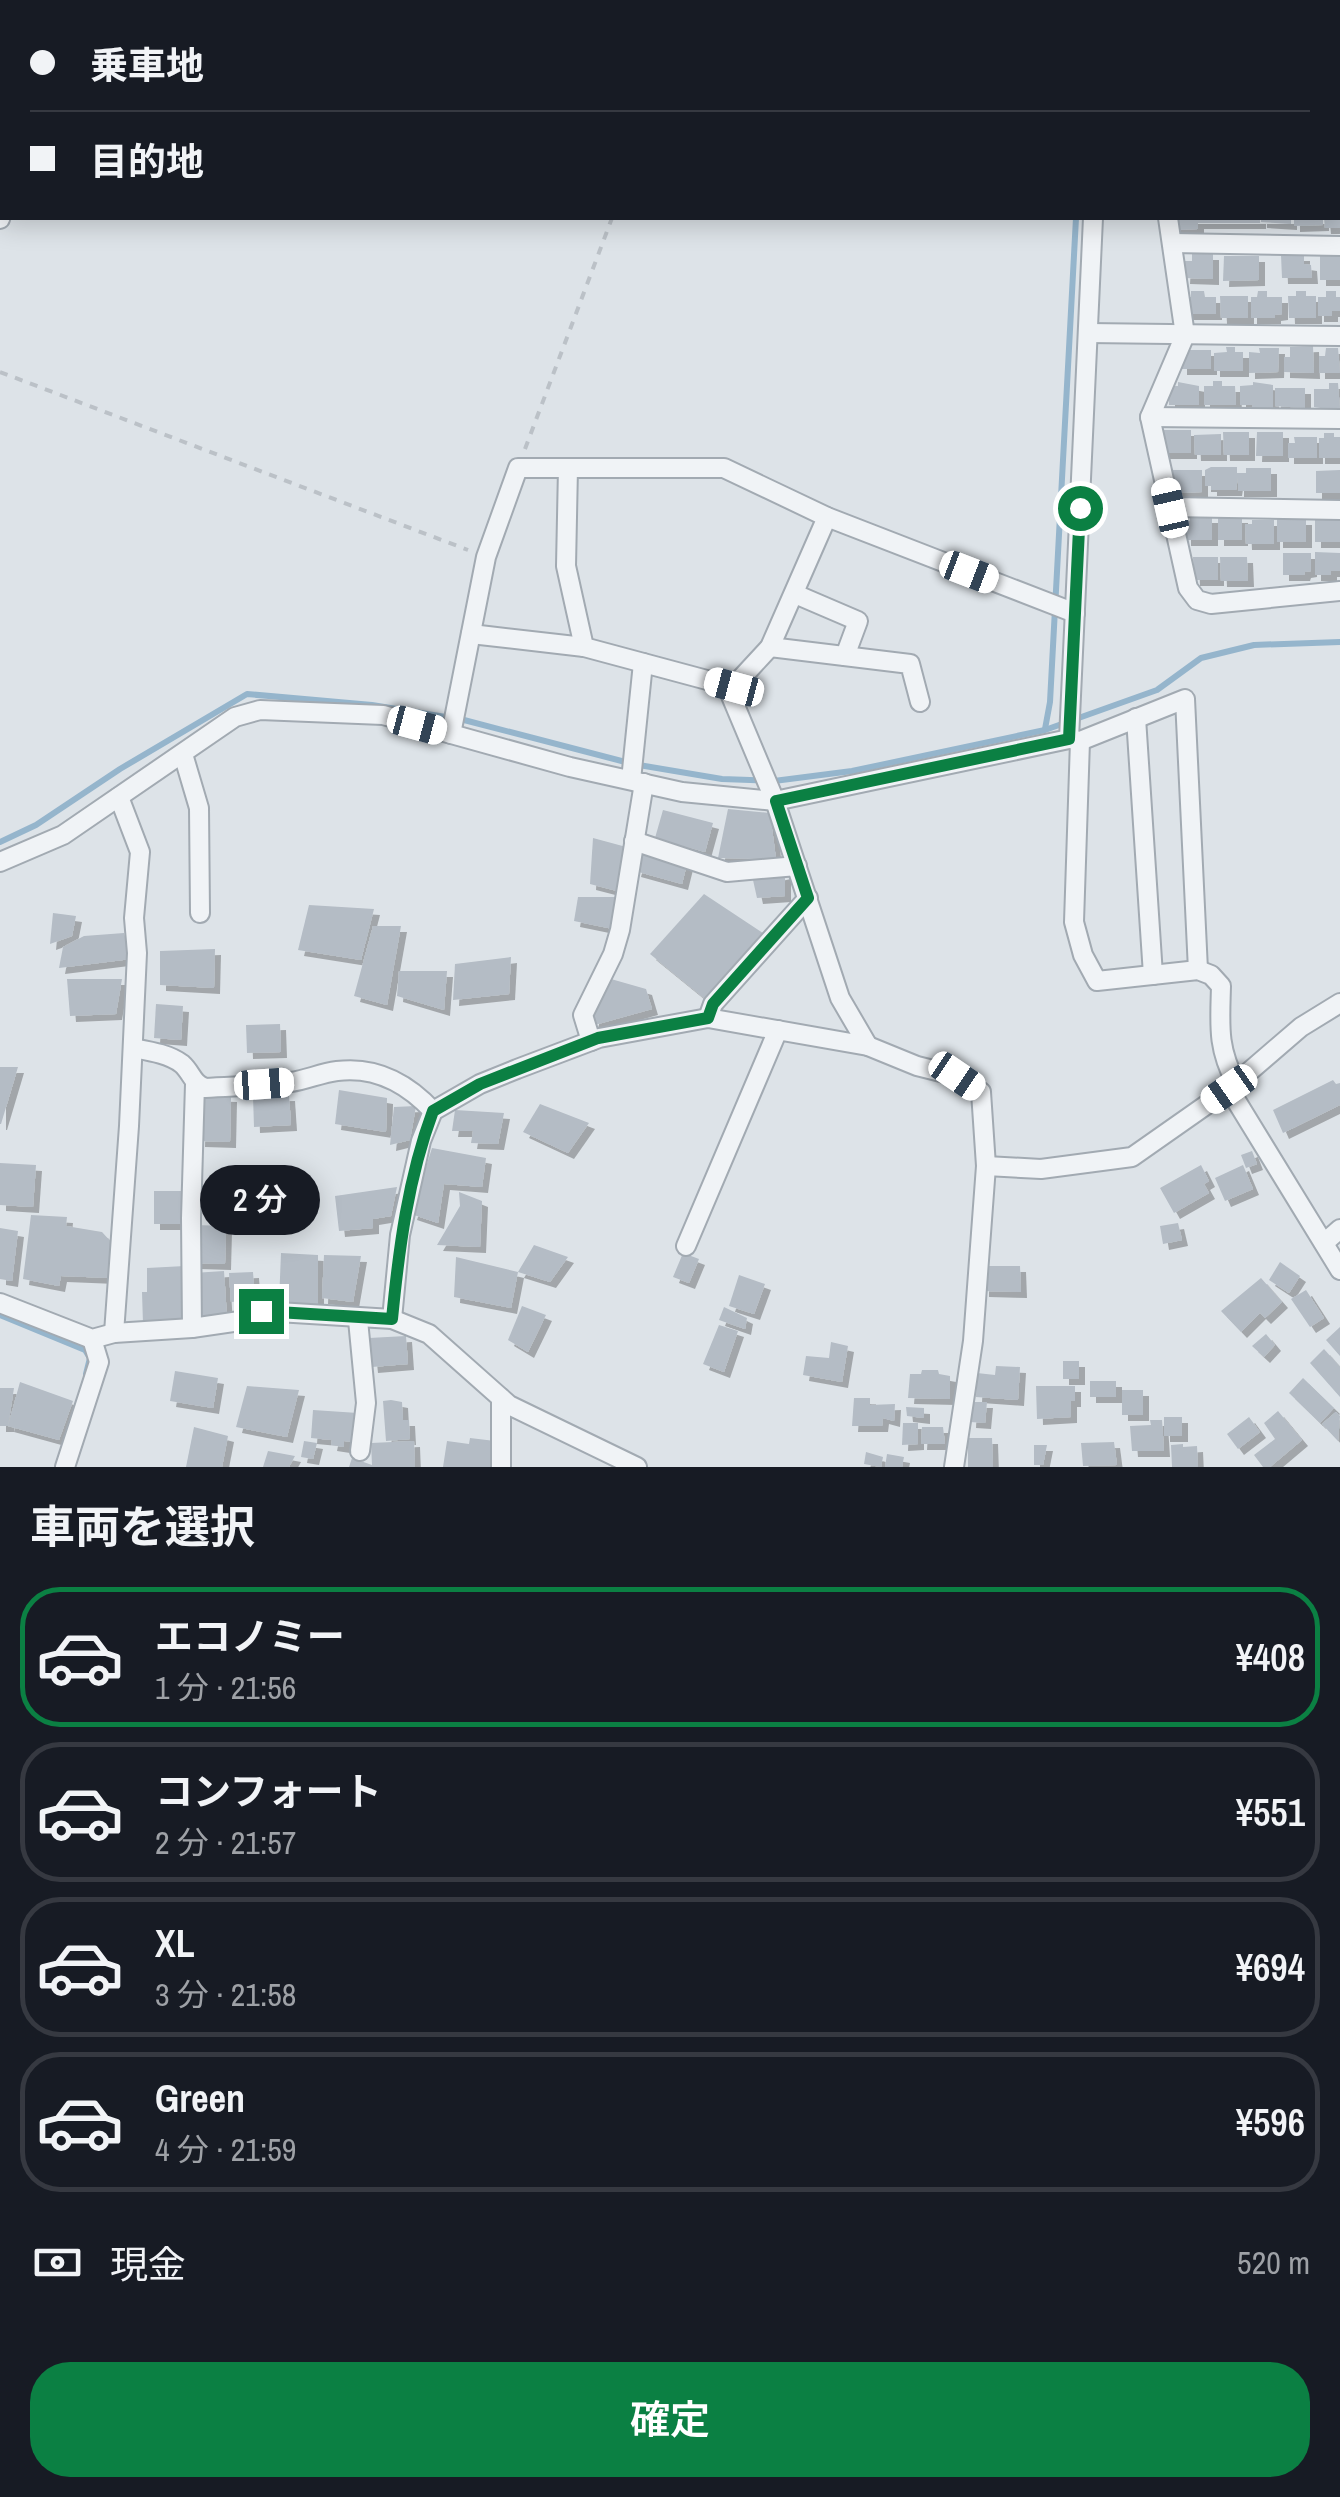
<!DOCTYPE html>
<html lang="ja">
<meta charset="utf-8">
<style>
body{margin:0;font-family:"Archivo Narrow","Noto Sans JP",sans-serif;background:#242831;color:#f1f3f6;height:100vh;display:flex;flex-direction:column;font-size:38px;white-space:nowrap}
*{box-sizing:border-box;margin:0}
p{font-size:32px;color:#9ea1a6}
.icon{flex:none;width:55px;height:55px;fill:none;stroke:currentColor;stroke-width:2;stroke-linecap:round;stroke-linejoin:round}
.map{position:relative;height:1467px;overflow:hidden}
.drawer{display:flex;flex-direction:column;background:#171b24;flex:1}
.drawer>*{flex:none}
.hud{position:absolute;left:0px;top:0px;width:1340px;height:220px;box-shadow:0 5px 25px #0003;display:grid;align-content:center;height:220px;padding:0 30px;background:#171b24}
.end{position:absolute;width:45px;height:45px;margin:-22px;border:12px solid #0b8043;background:#fff;box-shadow:0 0 0 5px #fff}
.from{border-radius:50%}
.bubble{position:absolute;height:70px;border-radius:35px;background:#171b24;box-shadow:0 5px 25px #0003;font-size:32px;font-weight:600;line-height:70px;text-align:center}
.car{position:absolute;width:30px;height:60px;margin:-30px -15px;border-radius:12px;box-shadow:0 0 8px 2px #0007;background:linear-gradient(#fff 24%,#345 0 40%,#fff 0 76%,#345 0 86%,#fff 0)}
.hud b{display:flex;align-items:center;gap:35px;height:95px;font-size:38px}
.hud b+b{border-top:2px solid #363941}
.hud i{width:25px;height:25px;background:#f1f3f6}
ul{padding:0;list-style:none}
li{display:flex;align-items:center;gap:30px;height:140px;margin:0 20px 15px;padding:0 10px;border:5px solid #363941;border-radius:40px}
li div{flex:1}
li b{display:block;font-size:38px}
li em{font-style:normal;font-weight:600}
li.active{border-color:#0b8043}
li>.icon{width:90px;height:90px;stroke-width:1.5}
h2{padding:0 30px;font-size:45px;line-height:120px}
.pay{display:flex;align-items:center;gap:25px;height:110px;padding:0 30px;font-size:38px}
.pay p{margin-inline-start:auto}
.button{display:flex;gap:20px;margin-top:auto;padding:20px 30px}
.button a{flex:1;height:115px;border-radius:40px;background:#0b8043;color:#fff;font-size:40px;font-weight:600;line-height:115px;text-align:center}
.map>svg:first-child{display:block}
.lines{fill:none;stroke-linecap:round;stroke-linejoin:round}
.stream{stroke:#95b5cc;stroke-width:6}
.building{fill:#b4bcc5;filter:url(#shadow)}
.street-casing{stroke:#a2aab2;stroke-width:22}
.path{stroke:#bbc1c7;stroke-width:4;stroke-dasharray:8 8;stroke-linecap:butt}
.street{stroke:#f0f3f6;stroke-width:18}
.route{stroke:#0b8043;stroke-width:12}
</style>
<div class="map">
<svg width="1340" height="1467" viewBox="0 0 1340 1467">
<defs>
<filter id="shadow"><feDropShadow dx="6" dy="6" stdDeviation="0" flood-color="#0004"/></filter>
</defs>
<rect width="100%" height="100%" fill="#dde3e8"/>
<g class="lines">
<g class="stream">
<polyline points="1084,2 1084,0"/>
<polyline points="1045,729 1050,702 1076,218"/>
<polyline points="0,842 36,825 120,769 247,694 372,705 464,720 633,764 722,779 774,781 852,771 1045,730 1157,690 1201,658 1254,645 1340,642"/>
<polyline points="0,1315 85,1350 90,1358 86,1374"/>
</g>
</g>
<g class="building">
<polygon points="1175,218 1260,218 1260,223 1198,223 1198,229 1174,230"/>
<polygon points="1261,218 1291,218 1291,224 1261,222"/>
<polygon points="1294,218 1323,218 1323,225 1294,226"/>
<polygon points="1324,218 1340,218 1340,228 1325,228"/>
<polygon points="1192,254 1213,254 1213,279 1184,278 1185,261 1192,261"/>
<polygon points="1281,255 1304,255 1304,264 1311,265 1312,278 1282,278"/>
<polygon points="1224,256 1259,256 1259,280 1223,281"/>
<rect x="1320" y="256" width="20" height="24"/>
<polygon points="1191,291 1204,291 1205,297 1216,297 1216,314 1187,314 1187,297 1191,297"/>
<polygon points="1258,291 1267,291 1267,297 1282,297 1282,314 1275,315 1275,318 1251,318 1251,297 1257,297"/>
<polygon points="1296,291 1306,291 1306,296 1316,296 1316,318 1289,318 1288,296 1296,296"/>
<polygon points="1326,291 1336,291 1336,297 1340,297 1340,311 1332,311 1332,316 1318,316 1318,297 1326,297"/>
<polygon points="1220,296 1248,296 1248,318 1221,318"/>
<polygon points="1313,346 1314,373 1284,372 1284,357 1290,357 1290,347"/>
<polygon points="1226,347 1235,347 1235,352 1243,352 1243,371 1214,371 1214,353 1227,352"/>
<polygon points="1259,348 1279,348 1278,372 1249,373 1249,352 1260,353"/>
<polygon points="1326,348 1338,348 1340,373 1319,373 1319,356 1325,356"/>
<polygon points="1187,350 1211,350 1211,369 1181,369 1181,357 1186,356"/>
<polygon points="1213,381 1222,381 1222,386 1235,386 1236,405 1204,405 1204,386 1213,386"/>
<polygon points="1178,382 1199,386 1199,405 1169,405 1169,386 1178,386"/>
<polygon points="1253,382 1273,385 1273,411 1253,411 1252,405 1240,405 1240,386 1253,385"/>
<polygon points="1329,383 1338,383 1340,411 1314,407 1314,389 1329,389"/>
<polygon points="1275,388 1305,388 1305,408 1275,406"/>
<rect x="1162" y="430" width="29" height="23"/>
<polygon points="1223,432 1249,432 1249,455 1224,455"/>
<polygon points="1257,432 1283,432 1283,456 1256,456"/>
<polygon points="1324,433 1334,433 1334,437 1340,437 1340,458 1319,458 1319,438 1324,438"/>
<polygon points="1221,434 1221,455 1195,455 1194,435"/>
<polygon points="1294,437 1317,437 1317,458 1288,458 1288,443 1295,443"/>
<polygon points="1211,467 1237,467 1237,473 1246,473 1246,468 1271,468 1271,491 1238,491 1238,477 1236,490 1211,490 1211,486 1205,486 1205,470"/>
<polygon points="1173,470 1202,470 1202,492 1172,493"/>
<polygon points="1340,470 1340,493 1316,493 1316,471"/>
<polygon points="1190,517 1212,517 1212,540 1185,540 1185,521 1190,521"/>
<rect x="1218" y="517" width="24" height="23"/>
<rect x="1277" y="519" width="29" height="23"/>
<polygon points="1252,520 1274,520 1274,544 1246,544 1245,524 1252,524"/>
<rect x="1315" y="520" width="25" height="22"/>
<polygon points="1315,552 1340,553 1340,571 1331,571 1331,575 1315,575"/>
<polygon points="1283,553 1311,553 1311,571 1305,572 1304,575 1283,575"/>
<polygon points="1193,557 1218,557 1218,580 1194,580"/>
<polygon points="1220,557 1247,557 1248,581 1221,581"/>
<polygon points="728,809 770,813 776,859 718,858"/>
<polygon points="663,810 713,823 705,852 655,838"/>
<polygon points="593,838 630,848 621,892 590,884"/>
<polygon points="641,848 688,860 682,884 635,871"/>
<polygon points="785,873 785,896 757,898 753,880"/>
<polygon points="704,894 766,935 709,1002 650,954"/>
<polygon points="578,897 621,897 613,929 574,921"/>
<polygon points="309,905 374,909 361,960 298,950"/>
<polygon points="53,913 76,916 72,936 50,944"/>
<polygon points="373,926 401,926 387,1005 354,996"/>
<polygon points="124,933 131,959 59,968 63,947 84,936"/>
<polygon points="215,949 214,988 160,985 160,951"/>
<polygon points="511,957 509,994 453,1000 455,964"/>
<polygon points="399,971 447,971 444,1010 397,996"/>
<polygon points="604,977 646,989 652,1009 591,1026"/>
<polygon points="67,979 122,979 116,1014 70,1016"/>
<polygon points="156,1004 183,1006 181,1040 154,1038"/>
<polygon points="280,1024 281,1052 247,1053 246,1025"/>
<polygon points="0,1067 18,1067 1,1124 0,1124"/>
<polygon points="1333,1080 1336,1084 1340,1083 1340,1105 1283,1133 1273,1110"/>
<polygon points="339,1090 387,1098 386,1132 335,1124"/>
<polygon points="200,1095 231,1096 230,1142 199,1141"/>
<polygon points="289,1095 291,1125 254,1127 253,1096"/>
<polygon points="540,1104 589,1123 568,1153 523,1132"/>
<polygon points="416,1106 410,1140 390,1145 394,1107"/>
<polygon points="455,1110 504,1113 498,1144 471,1143 473,1131 452,1131"/>
<polygon points="432,1148 486,1158 482,1187 444,1184 438,1223 411,1214"/>
<polygon points="1252,1151 1257,1164 1246,1168 1241,1155"/>
<polygon points="0,1163 36,1165 33,1207 0,1205"/>
<polygon points="1201,1165 1209,1181 1204,1184 1209,1193 1174,1213 1160,1188"/>
<polygon points="1243,1165 1253,1189 1225,1201 1215,1178"/>
<polygon points="397,1187 391,1216 373,1219 373,1228 339,1231 335,1196"/>
<rect x="154" y="1191" width="30" height="33"/>
<polygon points="226,1192 258,1192 257,1218 225,1217"/>
<polygon points="459,1192 482,1201 480,1247 437,1245 460,1206"/>
<polygon points="31,1215 67,1217 66,1226 102,1232 112,1243 110,1278 61,1276 59,1286 23,1279"/>
<polygon points="1178,1223 1182,1240 1163,1244 1160,1226"/>
<polygon points="195,1225 226,1226 225,1264 194,1263"/>
<polygon points="0,1228 18,1231 12,1281 0,1279"/>
<polygon points="534,1245 568,1257 550,1282 518,1272 511,1308 454,1297 456,1257 518,1272"/>
<polygon points="281,1253 318,1255 318,1314 279,1302"/>
<polygon points="683,1253 699,1259 689,1283 673,1277"/>
<polygon points="324,1255 361,1256 353,1302 322,1298"/>
<polygon points="1280,1262 1300,1276 1289,1293 1269,1280"/>
<polygon points="185,1266 187,1323 143,1324 142,1292 147,1292 147,1268"/>
<polygon points="983,1266 1020,1266 1021,1292 983,1291"/>
<polygon points="224,1271 227,1317 195,1319 193,1273"/>
<polygon points="253,1272 255,1300 231,1302 229,1273"/>
<polygon points="739,1275 765,1284 754,1314 729,1306"/>
<polygon points="1261,1278 1282,1302 1265,1318 1260,1313 1241,1332 1221,1311"/>
<polygon points="1306,1290 1324,1318 1310,1327 1291,1299"/>
<polygon points="522,1306 546,1315 528,1352 508,1340"/>
<polygon points="724,1307 747,1318 745,1329 719,1320"/>
<polygon points="719,1325 738,1331 724,1372 703,1364"/>
<polygon points="1340,1327 1340,1356 1326,1340"/>
<polygon points="1266,1334 1275,1345 1264,1357 1252,1346"/>
<polygon points="406,1336 408,1364 372,1367 369,1338"/>
<polygon points="831,1342 848,1346 842,1382 803,1375 806,1356 829,1358"/>
<polygon points="1324,1349 1340,1367 1340,1397 1310,1363"/>
<rect x="1063" y="1361" width="16" height="18"/>
<polygon points="996,1366 1020,1367 1018,1400 976,1397 977,1373 995,1375"/>
<polygon points="922,1370 938,1370 939,1374 950,1376 950,1399 908,1398 910,1374 921,1374"/>
<polygon points="175,1371 218,1378 213,1408 170,1401"/>
<polygon points="1303,1378 1334,1408 1320,1423 1289,1393"/>
<rect x="1090" y="1381" width="26" height="16"/>
<polygon points="20,1382 73,1401 59,1440 8,1426"/>
<polygon points="247,1386 299,1390 287,1437 236,1427"/>
<polygon points="1036,1386 1075,1386 1075,1401 1071,1401 1071,1417 1037,1419"/>
<polygon points="0,1388 14,1388 8,1426 0,1426"/>
<rect x="1122" y="1390" width="21" height="25"/>
<polygon points="854,1398 870,1398 870,1405 895,1404 894,1421 883,1418 882,1426 852,1426"/>
<polygon points="391,1400 402,1402 403,1420 409,1420 410,1439 386,1441 383,1401"/>
<polygon points="971,1402 987,1402 985,1423 970,1422"/>
<polygon points="906,1407 924,1408 924,1418 907,1416"/>
<polygon points="313,1410 358,1413 355,1442 344,1441 344,1447 331,1445 332,1440 311,1438"/>
<polygon points="1278,1411 1302,1440 1270,1467 1263,1467 1254,1455 1275,1439 1264,1423"/>
<polygon points="1336,1412 1340,1416 1338,1441 1322,1424"/>
<rect x="1164" y="1417" width="18" height="19"/>
<polygon points="1249,1417 1260,1432 1238,1449 1227,1434"/>
<polygon points="1150,1420 1162,1420 1164,1451 1132,1451 1130,1426 1151,1425"/>
<polygon points="903,1423 918,1423 918,1444 902,1445"/>
<polygon points="194,1427 228,1436 222,1467 186,1467"/>
<polygon points="922,1427 943,1427 945,1444 921,1444"/>
<polygon points="470,1438 495,1441 497,1467 443,1467 447,1441 469,1444"/>
<polygon points="968,1438 992,1438 993,1467 968,1467"/>
<polygon points="304,1441 317,1443 313,1459 301,1457"/>
<polygon points="414,1441 415,1467 349,1467 352,1458 372,1465 371,1443"/>
<polygon points="1114,1442 1117,1465 1083,1466 1081,1443"/>
<polygon points="1183,1444 1183,1447 1197,1446 1198,1467 1172,1467 1171,1445"/>
<polygon points="1034,1445 1047,1445 1043,1465 1034,1465"/>
<polygon points="268,1451 295,1456 289,1467 263,1467"/>
<polygon points="866,1452 883,1457 881,1467 864,1464"/>
<polygon points="887,1454 904,1457 902,1467 885,1467"/>
</g>
<g class="lines">
<defs>
<g id="street">
<polyline points="715,0 721,2"/>
<polyline points="80,2 81,0"/>
<polyline points="1102,2 1103,0"/>
<polyline points="1239,2 1239,0"/>
<polyline points="1338,147 1340,147"/>
<polyline points="1168,218 1185,335 1150,417 1188,588 1197,600 1211,604 1340,591"/>
<polyline points="0,219 2,212"/>
<polyline points="1172,243 1340,246"/>
<polyline points="1088,333 1340,336"/>
<polyline points="1150,417 1340,419"/>
<polyline points="568,468 566,566 584,647 733,687"/>
<polyline points="1170,507 1340,510"/>
<polyline points="827,517 770,647 733,687 731,696 775,801 840,998 868,1046"/>
<polyline points="795,594 858,621 845,656"/>
<polyline points="471,634 584,647"/>
<polyline points="770,647 910,664 920,702"/>
<polyline points="1136,718 1153,975"/>
<polyline points="451,734 486,557 518,468 724,468 827,517 1075,613"/>
<polyline points="1070,739 1080,741 1185,699 1198,970"/>
<path d="M1080 741 1074 922 1083 955 1097 981 1198 970 1211 975 1221 986C1220 1025 1217 1047 1236 1083"/>
<polyline points="183,754 199,808 200,913"/>
<polyline points="631,780 643,663"/>
<polyline points="634,841 727,872 797,866"/>
<polyline points="0,862 63,835 235,717 260,710 383,715 570,767 682,792 775,801 1069,739 1093,218"/>
<polyline points="708,1018 713,1004 808,898"/>
<polyline points="591,1041 583,1015 613,954 620,930 644,783"/>
<path d="M133 1048C149 1051 169 1054 182 1064 192 1073 192 1083 205 1088 234 1086 263 1086 291 1082 306 1080 321 1073 337 1071 376 1066 407 1083 433 1111"/>
<polyline points="1229,1089 1340,1270"/>
<polyline points="986,1166 1041,1169 1132,1157 1229,1089 1301,1027 1340,1003"/>
<polyline points="1324,1243 1340,1229"/>
<polyline points="686,1246 778,1030"/>
<polyline points="0,1303 92,1339 114,1333 192,1328 240,1321 261,1311 392,1319 429,1334 509,1405 637,1467"/>
<polyline points="392,1319 400,1235 421,1141 433,1111 480,1084 517,1069 599,1038 708,1018 868,1046 917,1066 957,1076 981,1092 986,1166 973,1341 954,1467"/>
<polyline points="358,1320 366,1403 360,1451"/>
<polyline points="192,1328 191,1218 195,1084"/>
<polyline points="114,1333 129,1126 137,953 134,918 140,852 119,797"/>
<polyline points="501,1398 501,1467"/>
<polyline points="65,1467 99,1362 92,1339"/>
</g>
</defs>
<use href="#street" class="street-casing"/>
<g class="path">
<polyline points="693,2 694,0"/>
<polyline points="0,372 468,550"/>
<polyline points="525,449 612,218"/>
</g>
<use href="#street" class="street"/>
</g>
<g class="lines">
<path class="route" d="M261 1311 392 1319C399 1248 408 1178 433 1111L480 1084 598 1038 708 1018 713 1004 808 898 776 801 1069 739 1080 508"/>
</g>
</svg>
<i class="end from" style="left:1080px;top:508px"></i>
<i class="end" style="left:261px;top:1311px"></i>
<div class="bubble" style="left:200px;top:1165px;width:120px">2 分</div>
<i class="car" style="left:1170px;top:508px;rotate:347deg"></i>
<i class="car" style="left:969px;top:572px;rotate:111deg"></i>
<i class="car" style="left:734px;top:687px;rotate:285deg"></i>
<i class="car" style="left:417px;top:725px;rotate:105deg"></i>
<i class="car" style="left:957px;top:1076px;rotate:124deg"></i>
<i class="car" style="left:264px;top:1084px;rotate:86deg"></i>
<i class="car" style="left:1229px;top:1089px;rotate:235deg"></i>
<div class="hud">
<b><i class="from"></i>乗車地</b>
<b><i></i>目的地</b>
</div>
</div>
<section class="drawer">
<h2>車両を選択</h2>
<ul>
<li class="active"><svg class="icon" aria-label="car" viewBox="0 0 24 24"><path d="M5 17H2v-5l4-1 3-4h7l3 4 3 1v5h-3M9 17h6M6 11h13"/><circle cx="7" cy="17" r="2"/><circle cx="17" cy="17" r="2"/></svg><div><b>エコノミー</b><p>1 分 · 21:56</p></div><em>¥408</em></li>
<li><svg class="icon" aria-label="car" viewBox="0 0 24 24"><path d="M5 17H2v-5l4-1 3-4h7l3 4 3 1v5h-3M9 17h6M6 11h13"/><circle cx="7" cy="17" r="2"/><circle cx="17" cy="17" r="2"/></svg><div><b>コンフォート</b><p>2 分 · 21:57</p></div><em>¥551</em></li>
<li><svg class="icon" aria-label="car" viewBox="0 0 24 24"><path d="M5 17H2v-5l4-1 3-4h7l3 4 3 1v5h-3M9 17h6M6 11h13"/><circle cx="7" cy="17" r="2"/><circle cx="17" cy="17" r="2"/></svg><div><b>XL</b><p>3 分 · 21:58</p></div><em>¥694</em></li>
<li><svg class="icon" aria-label="car" viewBox="0 0 24 24"><path d="M5 17H2v-5l4-1 3-4h7l3 4 3 1v5h-3M9 17h6M6 11h13"/><circle cx="7" cy="17" r="2"/><circle cx="17" cy="17" r="2"/></svg><div><b>Green</b><p>4 分 · 21:59</p></div><em>¥596</em></li>
</ul>
<div class="pay"><svg class="icon" aria-label="cash" viewBox="0 0 24 24"><path d="M3 7h18v10H3z"/><circle cx="12" cy="12" r="2"/></svg>現金<p>520 m</p></div>
<div class="button"><a>確定</a></div>
</section>
